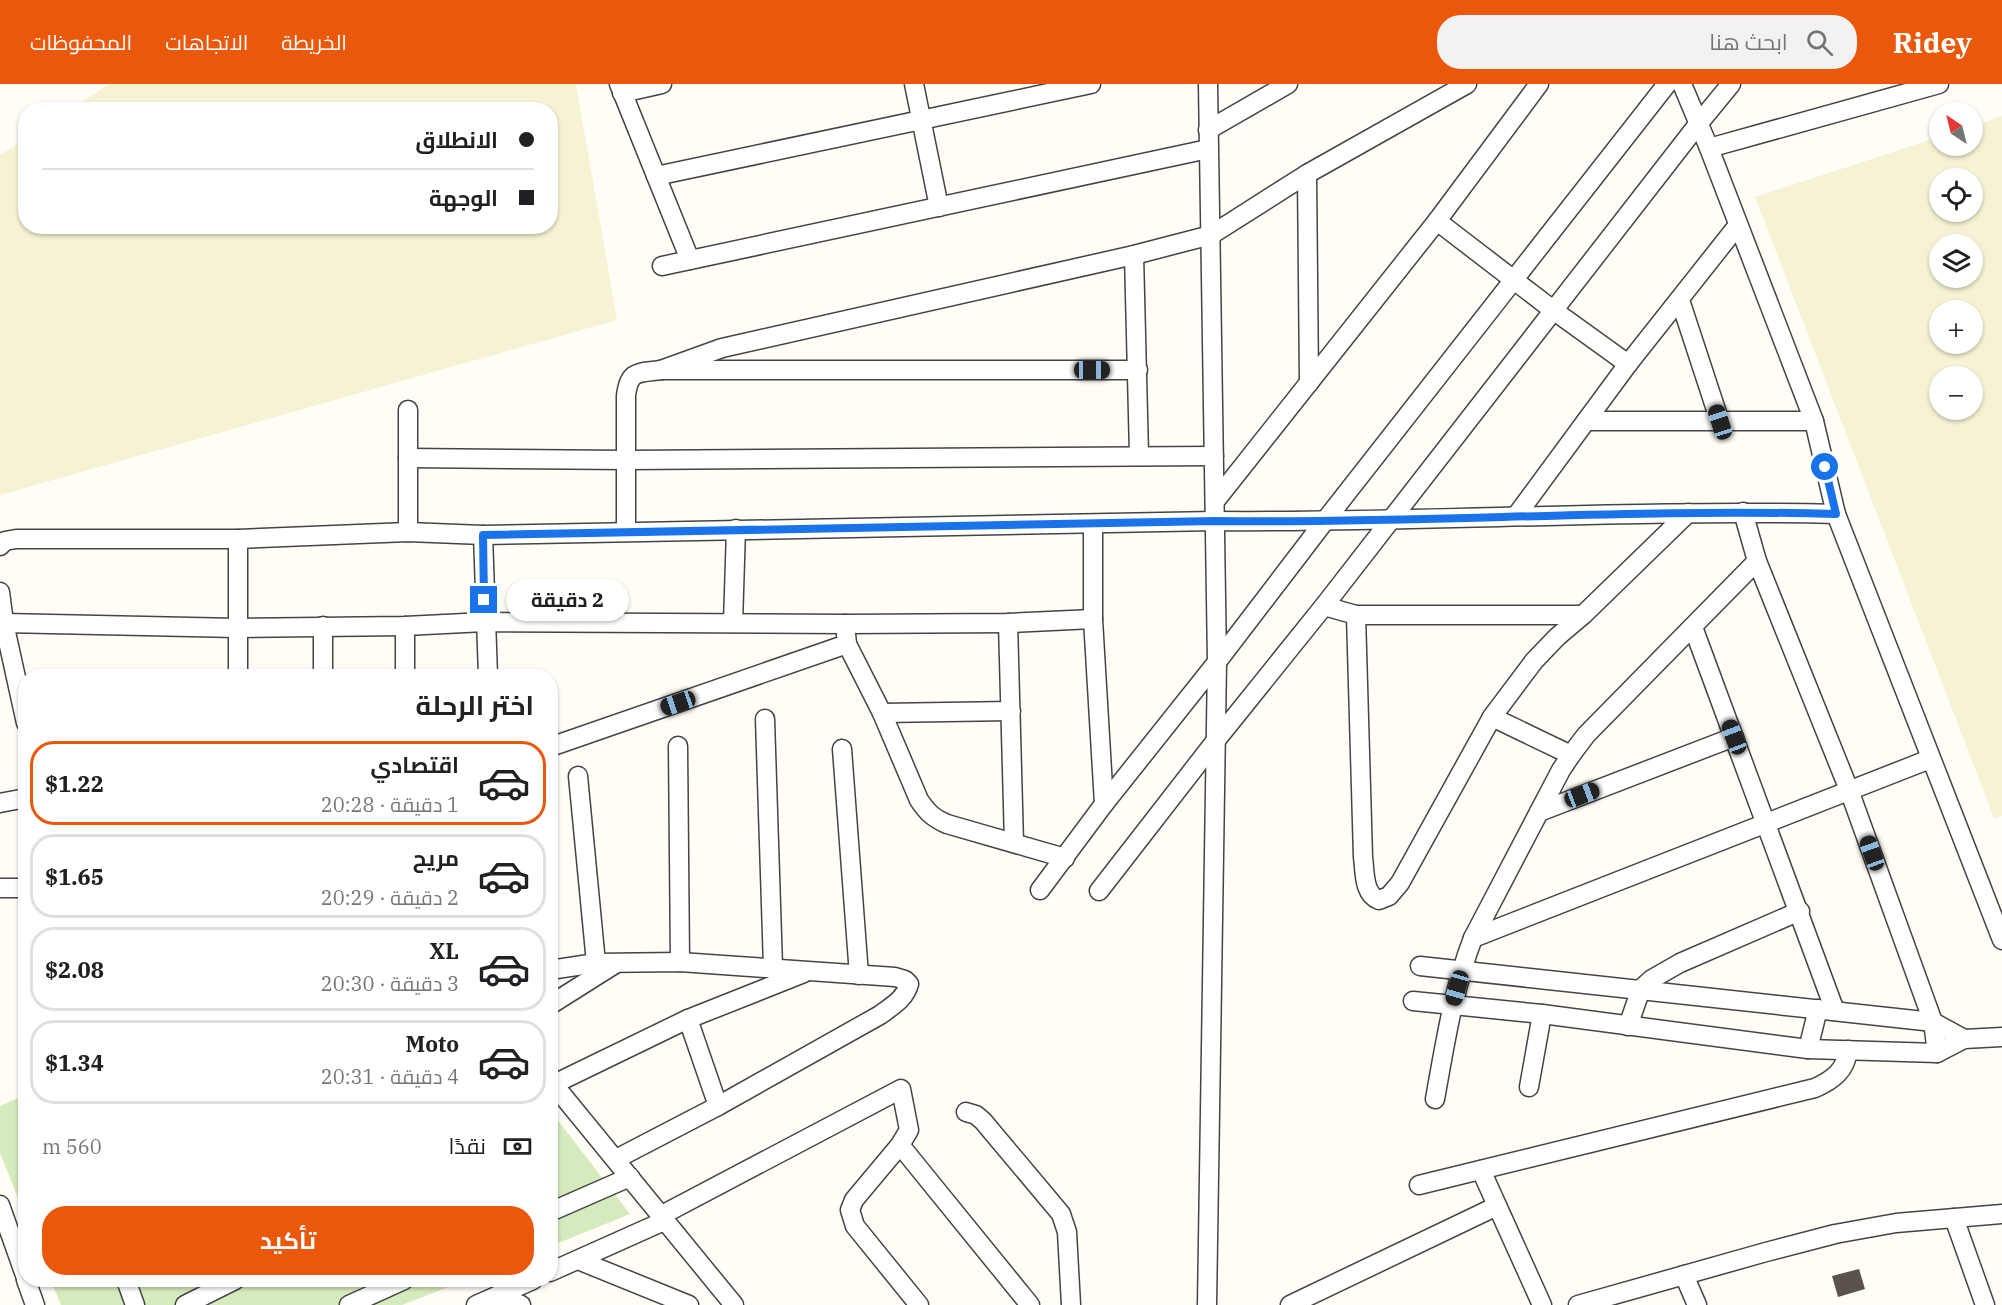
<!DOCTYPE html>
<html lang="ar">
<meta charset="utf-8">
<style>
body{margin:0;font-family:"IBM Plex Serif",Cairo,serif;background:#f2f2f2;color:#202124;direction:rtl;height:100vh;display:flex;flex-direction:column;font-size:22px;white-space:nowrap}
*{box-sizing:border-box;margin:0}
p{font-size:20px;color:#757577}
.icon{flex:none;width:33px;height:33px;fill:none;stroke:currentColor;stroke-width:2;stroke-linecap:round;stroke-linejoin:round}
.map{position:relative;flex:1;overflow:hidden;direction:ltr}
.panel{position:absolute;left:18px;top:585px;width:540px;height:618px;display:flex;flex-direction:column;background:#fff;border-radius:24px;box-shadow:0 2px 4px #0004;direction:rtl}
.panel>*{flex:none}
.top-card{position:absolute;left:18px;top:18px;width:540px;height:132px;border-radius:24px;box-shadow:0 2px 4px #0004;direction:rtl;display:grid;align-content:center;height:132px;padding:0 24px;background:#fff}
.needle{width:39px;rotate:325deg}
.fabs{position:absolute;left:1929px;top:18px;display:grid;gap:12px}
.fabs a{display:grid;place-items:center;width:54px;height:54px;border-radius:50%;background:#fff;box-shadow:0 2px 4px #0004;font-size:30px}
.end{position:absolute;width:27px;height:27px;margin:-14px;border:8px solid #1a73e8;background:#fff;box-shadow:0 0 0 3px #fff}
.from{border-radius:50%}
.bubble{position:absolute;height:42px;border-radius:21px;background:#fff;box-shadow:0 2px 4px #0004;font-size:20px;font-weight:700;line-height:42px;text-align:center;direction:rtl}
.car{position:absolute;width:18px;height:36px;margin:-18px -9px;border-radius:8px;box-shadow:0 0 4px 2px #0007;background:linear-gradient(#222 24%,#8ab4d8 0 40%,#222 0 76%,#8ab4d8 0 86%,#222 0)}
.top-card b{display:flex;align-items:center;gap:21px;height:57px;font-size:22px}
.top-card b+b{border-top:2px solid #e0e0e0}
.top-card i{width:15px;height:15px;background:#202124}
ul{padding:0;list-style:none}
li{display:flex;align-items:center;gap:18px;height:84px;margin:0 12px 9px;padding:0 12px;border:3px solid #e0e0e0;border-radius:24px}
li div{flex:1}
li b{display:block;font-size:22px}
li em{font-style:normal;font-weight:700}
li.on{border-color:#ea580c}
li>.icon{width:54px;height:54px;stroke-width:1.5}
h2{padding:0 24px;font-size:27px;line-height:72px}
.pay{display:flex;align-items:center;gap:15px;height:66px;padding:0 24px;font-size:22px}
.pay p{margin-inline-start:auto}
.button{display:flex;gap:12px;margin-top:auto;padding:12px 24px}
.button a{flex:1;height:69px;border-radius:24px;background:#ea580c;color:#fff;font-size:24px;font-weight:700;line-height:69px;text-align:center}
header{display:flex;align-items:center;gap:36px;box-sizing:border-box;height:84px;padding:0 30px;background:#ea580c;color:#fff}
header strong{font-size:28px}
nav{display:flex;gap:33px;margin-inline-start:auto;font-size:21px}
.search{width:420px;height:54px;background:#f2f2f2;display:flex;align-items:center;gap:15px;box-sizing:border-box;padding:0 21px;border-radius:24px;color:#757577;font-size:22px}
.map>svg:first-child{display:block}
.farmland{fill:#f6f3d4;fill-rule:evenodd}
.green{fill:#d5ebbd}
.building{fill:#5a524d}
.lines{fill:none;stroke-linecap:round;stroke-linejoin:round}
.street-casing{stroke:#444;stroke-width:21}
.street{stroke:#fff;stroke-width:18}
.route{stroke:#1a73e8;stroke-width:8}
</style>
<header>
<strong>Ridey</strong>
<div class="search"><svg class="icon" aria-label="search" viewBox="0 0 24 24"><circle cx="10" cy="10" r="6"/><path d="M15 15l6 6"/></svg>ابحث هنا</div>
<nav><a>الخريطة</a><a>الاتجاهات</a><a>المحفوظات</a></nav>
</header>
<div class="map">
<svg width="2002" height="1221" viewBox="0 0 2002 1221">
<rect width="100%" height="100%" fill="#fffdf5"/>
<g class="farmland">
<polygon points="110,0 576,0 617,236 0,411 0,71 25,55 26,142 550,142 550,26 70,25"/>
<path d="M2002 32V732L1994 734 1755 113 1939 53 1940 62H1972L1973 42ZM1940 94H1972V128H1940ZM1940 160H1972V194H1940ZM1940 226H1972V260H1940ZM1940 292H1972V326H1940Z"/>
</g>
<g class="green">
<polygon points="25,1011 25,1131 0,1069 0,1022"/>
<polygon points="550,1026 630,1130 551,1162 550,1162"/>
<polygon points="51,1196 466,1196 402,1221 61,1221"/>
</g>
<polygon class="building" points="1859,1185 1865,1205 1838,1213 1832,1192"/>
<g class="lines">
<defs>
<g id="street">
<polyline points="619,0 690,176"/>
<polyline points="914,0 939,123"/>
<polyline points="1682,0 1709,64 1814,337 1836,430 2002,856"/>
<polyline points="622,9 662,0"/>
<polyline points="1208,46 1288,0"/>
<polyline points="1709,64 1939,0"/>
<polyline points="1307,90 1309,299"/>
<polyline points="656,92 1091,0"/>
<polyline points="1437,137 1553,226 1628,280"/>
<polyline points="1134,171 1139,371"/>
<polyline points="662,182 1208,65"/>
<polyline points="1680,216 1720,338"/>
<polyline points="661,286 722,264 1134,171 1211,151 1307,90 1467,0"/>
<polyline points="408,326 408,448"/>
<polyline points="1586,337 1814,337"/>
<polyline points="408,374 627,376 1214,372"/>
<polyline points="1216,416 1437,137 1539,0"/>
<polyline points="1743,428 1757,477 1849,706 1933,938 1937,969"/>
<polyline points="1516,432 1628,280 1738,141"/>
<polyline points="1093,440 1093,535 1104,720"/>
<path d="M626 447V312C629 286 638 289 661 286H1138"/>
<polyline points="483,451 488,592"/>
<polyline points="238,455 238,592"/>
<path d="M0 462 5 457 16 455H238L408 448 483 451 1215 437C1422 439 1629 425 1836 430"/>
<polyline points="0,508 4,539 26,639"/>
<polyline points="1324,522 1356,531 1583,531"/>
<path d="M1356 531 1363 773C1365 787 1363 810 1379 816L1389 812 1400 799 1492 633 1534 577 1557 553 1583 531 1688 429"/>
<polyline points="4,539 237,544 405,542 485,538 845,540 1008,539 1093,535"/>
<polyline points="733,539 736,445"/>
<polyline points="1008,539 1014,759"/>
<polyline points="323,542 323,592"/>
<polyline points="405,542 405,592"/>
<polyline points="1693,543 1835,927"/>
<path d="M847 560 882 629 919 716C927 728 933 734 947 740L1065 774"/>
<polyline points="882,629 1011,627"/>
<polyline points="1492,633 1571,671"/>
<polyline points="765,635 773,883"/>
<polyline points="678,662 680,878"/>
<polyline points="550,663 847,560 845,540"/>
<polyline points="842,665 859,891"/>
<polyline points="578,692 596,879"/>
<polyline points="0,719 26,714"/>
<polyline points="1539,728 1734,653"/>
<polyline points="0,804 26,804"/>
<polyline points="1040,806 1104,720 1217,578 1324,438 1667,0"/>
<polyline points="1099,807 1217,655 1324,522 1699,39 1731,0"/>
<polyline points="1473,854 1930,675"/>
<polyline points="1420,882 1933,938 1964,955"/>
<path d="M550 886 596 879 680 878 895 893 905 896 909 900C905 915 892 922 880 931L718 1022 616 1075"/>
<polyline points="1413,917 1542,930 1808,965 1937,969 1964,955 2002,953"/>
<polyline points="550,921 615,880"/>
<polyline points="688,935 718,1022"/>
<polyline points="1628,942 1641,905 1652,895 1680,879 1800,827"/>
<polyline points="1808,965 1818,925"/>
<polyline points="550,996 734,1221"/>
<polyline points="554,1000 688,935 804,889"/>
<polyline points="1529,1003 1542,930"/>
<path d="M1435 1015C1445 960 1453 906 1473 854L1561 686 1571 671 1586 651 1757 477"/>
<polyline points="966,1028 976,1031 983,1037 1061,1130 1067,1148 1071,1221"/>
<polyline points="900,1061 1030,1221"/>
<polyline points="1481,1086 1542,1221"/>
<path d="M1419 1101 1815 1004C1833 996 1846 986 1848 966"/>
<polyline points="0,1121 26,1194"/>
<polyline points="550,1128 630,1093"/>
<polyline points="660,1132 901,1005 909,1046 900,1061 854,1116 850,1126 855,1142 919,1221"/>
<polyline points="1954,1134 1985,1221"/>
<polyline points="578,1176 689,1221"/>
<polyline points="550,1188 664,1137"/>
<polyline points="1684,1191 1697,1221"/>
<polyline points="26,1196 35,1221"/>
<polyline points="126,1196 135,1221"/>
<polyline points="498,1211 521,1221"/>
<polyline points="185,1221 235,1196"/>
<polyline points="349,1221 404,1196"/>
<polyline points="476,1221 533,1196"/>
<polyline points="1207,1221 1217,578 1208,0"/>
<polyline points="1290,1221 1497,1122"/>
<polyline points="1578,1221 1766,1168 1835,1150 1896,1139 2002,1130"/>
</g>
</defs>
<use href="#street" class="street-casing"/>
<use href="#street" class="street"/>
</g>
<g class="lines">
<path class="route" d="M484 516 483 451 1215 437C1422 440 1629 424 1836 430L1825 383"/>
</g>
</svg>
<div class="fabs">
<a><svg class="needle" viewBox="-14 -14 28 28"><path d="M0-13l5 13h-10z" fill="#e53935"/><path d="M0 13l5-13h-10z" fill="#757577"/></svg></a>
<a><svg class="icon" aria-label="locate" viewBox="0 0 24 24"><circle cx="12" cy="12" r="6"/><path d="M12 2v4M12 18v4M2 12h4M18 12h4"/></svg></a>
<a><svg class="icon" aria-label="layers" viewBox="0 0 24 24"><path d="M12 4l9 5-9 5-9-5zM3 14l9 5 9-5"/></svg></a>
<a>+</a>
<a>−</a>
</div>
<i class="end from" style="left:1825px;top:383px"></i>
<i class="end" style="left:484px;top:516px"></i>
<div class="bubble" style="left:506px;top:495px;width:123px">2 دقيقة</div>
<i class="car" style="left:1092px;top:286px;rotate:90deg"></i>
<i class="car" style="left:1720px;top:338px;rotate:342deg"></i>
<i class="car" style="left:678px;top:619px;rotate:251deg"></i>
<i class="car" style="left:1734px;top:653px;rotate:339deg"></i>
<i class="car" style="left:1582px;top:711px;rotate:69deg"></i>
<i class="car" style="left:1872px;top:769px;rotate:340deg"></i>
<i class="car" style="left:1457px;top:904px;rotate:196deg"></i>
<div class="top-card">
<b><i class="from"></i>الانطلاق</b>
<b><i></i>الوجهة</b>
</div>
<section class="panel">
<h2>اختر الرحلة</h2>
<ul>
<li class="on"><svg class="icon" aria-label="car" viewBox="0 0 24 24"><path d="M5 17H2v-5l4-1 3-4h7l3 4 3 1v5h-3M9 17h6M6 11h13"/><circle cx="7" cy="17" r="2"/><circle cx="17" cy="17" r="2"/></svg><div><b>اقتصادي</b><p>1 دقيقة · 20:28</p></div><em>$1.22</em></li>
<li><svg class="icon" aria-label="car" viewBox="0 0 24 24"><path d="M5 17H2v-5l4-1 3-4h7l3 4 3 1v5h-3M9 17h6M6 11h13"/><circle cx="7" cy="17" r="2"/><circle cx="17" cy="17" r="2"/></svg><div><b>مريح</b><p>2 دقيقة · 20:29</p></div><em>$1.65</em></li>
<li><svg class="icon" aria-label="car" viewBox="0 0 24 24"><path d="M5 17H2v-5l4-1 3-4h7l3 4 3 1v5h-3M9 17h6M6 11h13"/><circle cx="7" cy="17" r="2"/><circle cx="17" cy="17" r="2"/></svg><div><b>XL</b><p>3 دقيقة · 20:30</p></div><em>$2.08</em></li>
<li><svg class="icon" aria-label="car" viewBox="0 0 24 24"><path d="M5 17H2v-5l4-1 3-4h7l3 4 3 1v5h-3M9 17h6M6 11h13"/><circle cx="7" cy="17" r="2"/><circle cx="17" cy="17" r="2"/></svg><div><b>Moto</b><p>4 دقيقة · 20:31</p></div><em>$1.34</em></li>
</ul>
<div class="pay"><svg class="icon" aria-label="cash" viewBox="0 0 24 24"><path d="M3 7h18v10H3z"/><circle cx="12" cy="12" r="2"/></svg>نقدًا<p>560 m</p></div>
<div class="button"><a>تأكيد</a></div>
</section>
</div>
